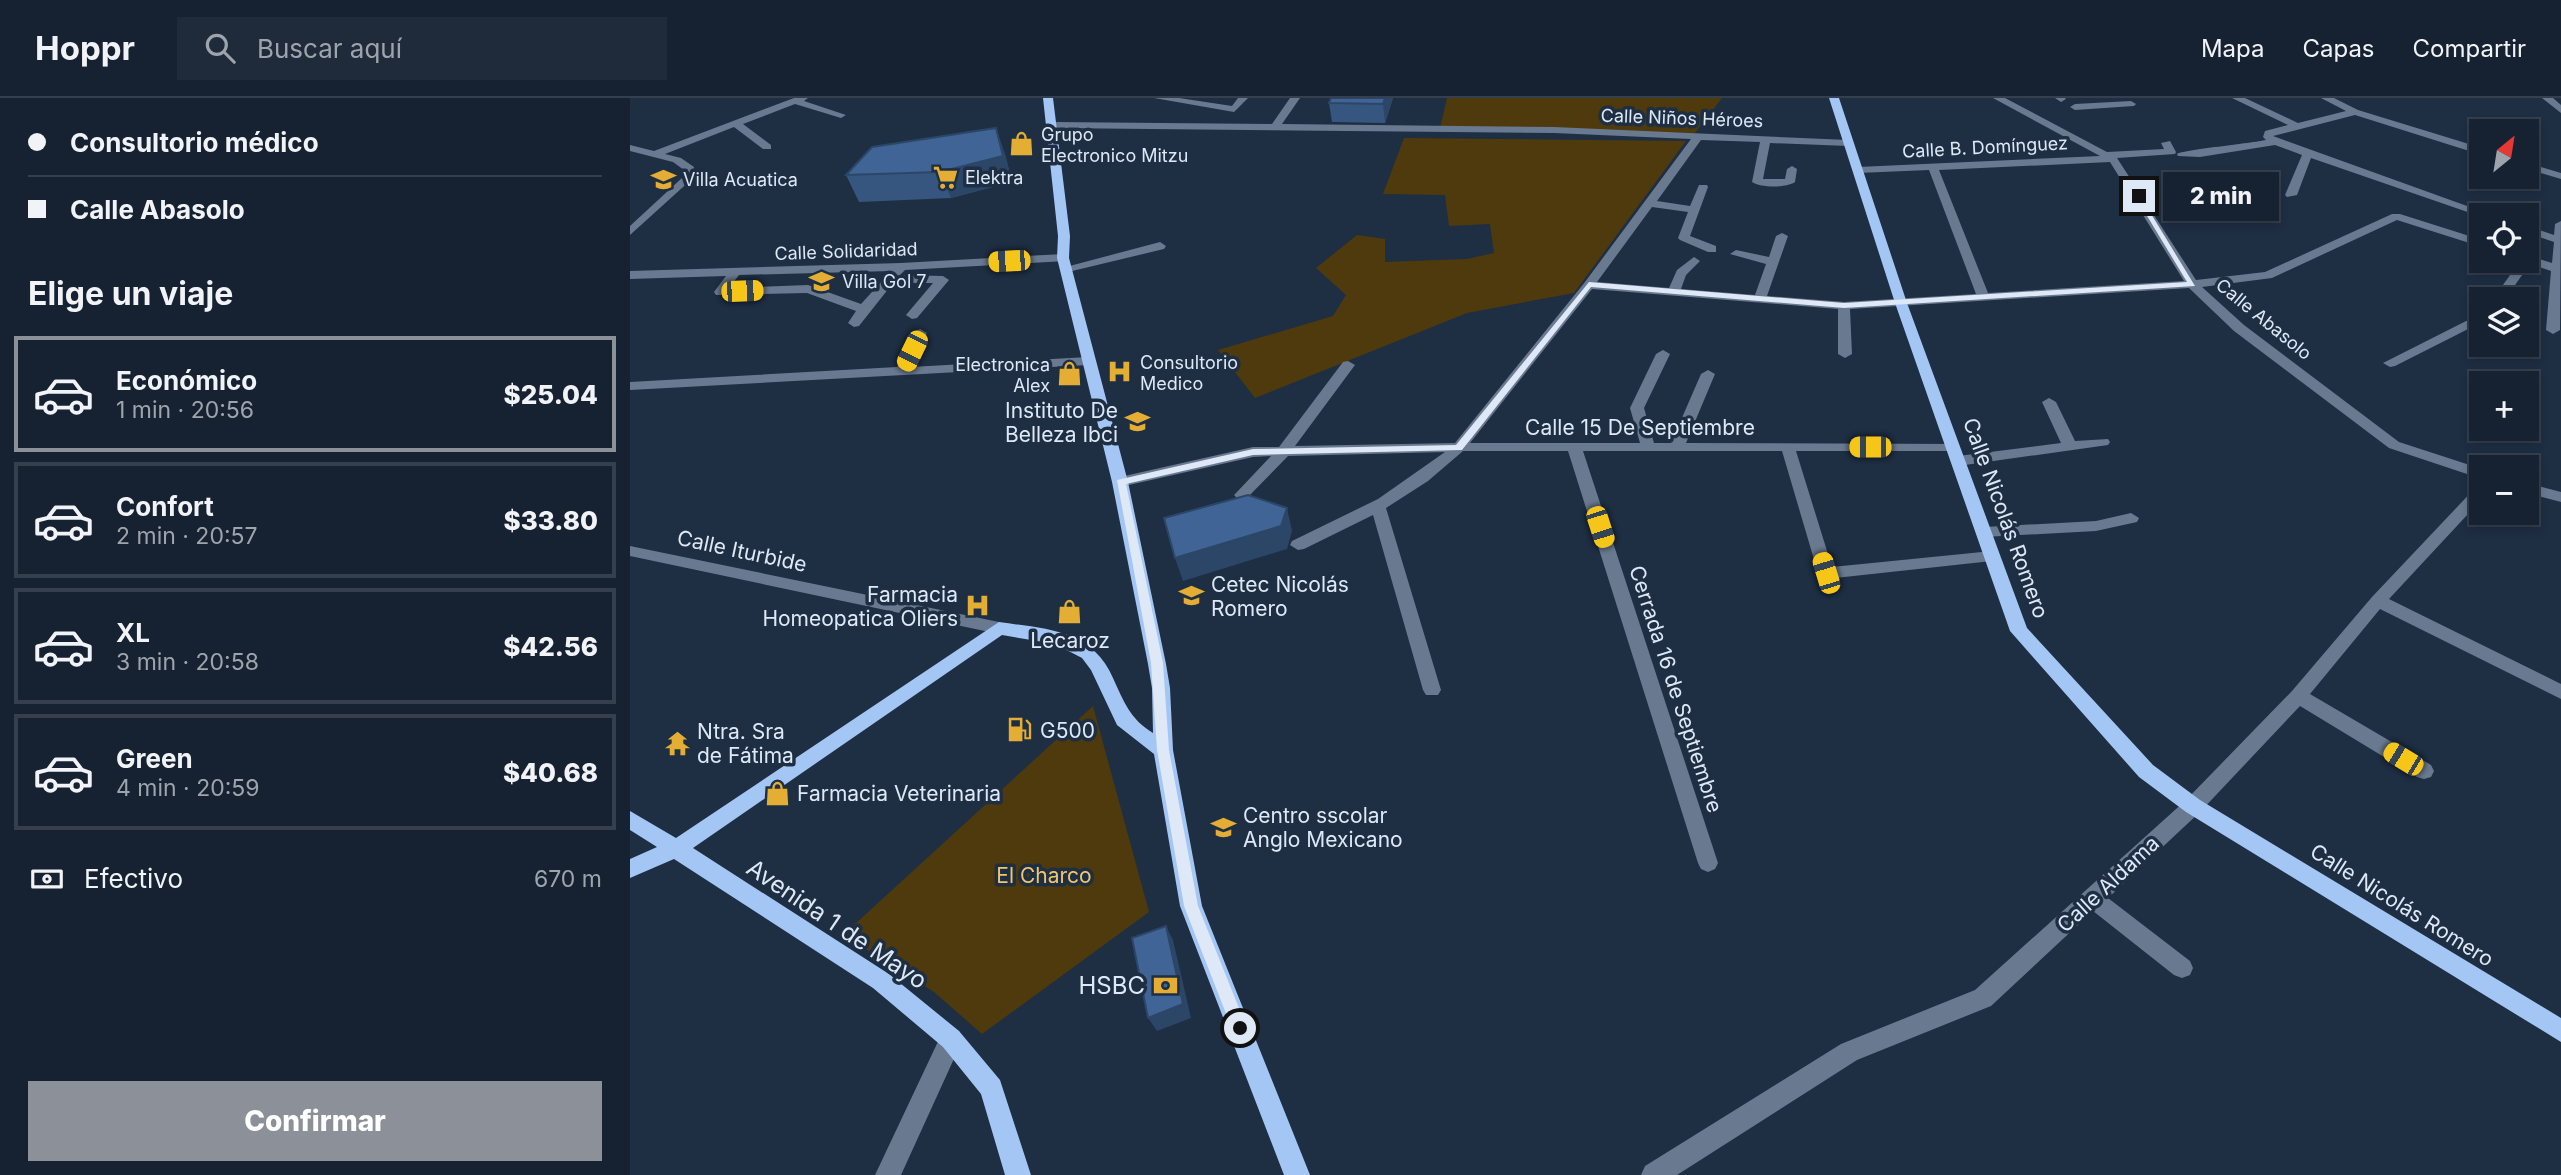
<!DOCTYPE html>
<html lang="es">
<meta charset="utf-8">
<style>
body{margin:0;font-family:Inter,sans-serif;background:#1f2a3a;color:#f1f3f6;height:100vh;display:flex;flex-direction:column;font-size:26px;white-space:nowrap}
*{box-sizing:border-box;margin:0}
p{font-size:23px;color:#9ea4ac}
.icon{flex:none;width:38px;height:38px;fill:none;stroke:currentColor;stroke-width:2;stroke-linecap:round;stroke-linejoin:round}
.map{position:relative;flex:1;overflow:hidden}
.sheet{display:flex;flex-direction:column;background:#162232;width:630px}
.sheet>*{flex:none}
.hud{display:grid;align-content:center;height:154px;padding:0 28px;background:#162232}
.needle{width:46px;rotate:30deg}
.controls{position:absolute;left:1839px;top:21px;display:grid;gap:14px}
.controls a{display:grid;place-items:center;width:70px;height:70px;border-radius:0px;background:#162232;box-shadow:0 4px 10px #0003,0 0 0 2px #353f4d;font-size:35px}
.end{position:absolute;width:32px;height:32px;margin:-16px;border:9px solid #dee8f6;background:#111;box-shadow:0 0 0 4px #111}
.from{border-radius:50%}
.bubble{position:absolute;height:49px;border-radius:0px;background:#162232;box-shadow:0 4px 10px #0003,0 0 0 2px #353f4d;font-size:23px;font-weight:800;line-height:49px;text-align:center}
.car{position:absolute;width:21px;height:42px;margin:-21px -10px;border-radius:9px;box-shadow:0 0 5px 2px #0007;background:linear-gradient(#f5c518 24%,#345 0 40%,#f5c518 0 76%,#345 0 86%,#f5c518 0)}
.hud b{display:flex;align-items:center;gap:24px;height:66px;font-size:26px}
.hud b+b{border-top:2px solid #353f4d}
.hud i{width:18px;height:18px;background:#f1f3f6}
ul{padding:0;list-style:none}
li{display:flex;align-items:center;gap:21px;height:116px;margin:0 14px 10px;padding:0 14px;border:4px solid #353f4d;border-radius:0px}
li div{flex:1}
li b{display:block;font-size:26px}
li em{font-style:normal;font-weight:800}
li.selected{border-color:#8c9099}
li>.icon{width:63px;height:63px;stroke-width:1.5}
h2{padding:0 28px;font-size:32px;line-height:84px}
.pay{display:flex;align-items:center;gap:18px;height:77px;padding:0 28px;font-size:26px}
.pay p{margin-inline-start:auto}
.primary-button{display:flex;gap:14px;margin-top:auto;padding:14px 28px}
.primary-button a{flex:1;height:80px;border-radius:0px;background:#8c9099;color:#fff;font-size:28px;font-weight:800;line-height:80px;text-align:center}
header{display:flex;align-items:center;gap:42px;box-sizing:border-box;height:98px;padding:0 35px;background:#162232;border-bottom:2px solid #353f4d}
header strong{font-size:33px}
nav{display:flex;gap:38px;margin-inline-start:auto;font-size:24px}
.search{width:490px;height:63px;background:#1f2a3a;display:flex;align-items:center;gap:18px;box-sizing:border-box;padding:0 24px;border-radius:0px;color:#9ea4ac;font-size:26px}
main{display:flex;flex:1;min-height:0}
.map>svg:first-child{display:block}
.green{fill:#4f3a0d}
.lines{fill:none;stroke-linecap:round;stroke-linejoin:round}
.minor{fill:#697990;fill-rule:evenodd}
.major{fill:#a3c6f4;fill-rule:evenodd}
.wall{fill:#365680}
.shaded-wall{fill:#2c4668}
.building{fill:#3f6495;stroke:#2c4668;stroke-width:2}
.route{fill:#dee8f6}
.labels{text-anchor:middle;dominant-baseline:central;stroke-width:7;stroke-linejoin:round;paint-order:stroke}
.far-street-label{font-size:18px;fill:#dee8f6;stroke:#1e2e43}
.far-poi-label{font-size:18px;fill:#dee8f6;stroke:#1e2e43;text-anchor:start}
.poi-label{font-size:21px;fill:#dee8f6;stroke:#1e2e43;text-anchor:start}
.street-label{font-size:21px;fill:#dee8f6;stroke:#1e2e43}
.park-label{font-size:21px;fill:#f1c56b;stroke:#1e2e43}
.near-street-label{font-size:24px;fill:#dee8f6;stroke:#1e2e43}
.near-poi-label{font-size:24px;fill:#dee8f6;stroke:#1e2e43;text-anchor:end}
</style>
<header>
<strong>Hoppr</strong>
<div class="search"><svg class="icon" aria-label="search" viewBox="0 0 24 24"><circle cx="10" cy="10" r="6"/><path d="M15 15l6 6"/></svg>Buscar aquí</div>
<nav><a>Mapa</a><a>Capas</a><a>Compartir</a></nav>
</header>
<main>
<section class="sheet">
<div class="hud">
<b><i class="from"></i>Consultorio médico</b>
<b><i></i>Calle Abasolo</b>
</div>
<h2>Elige un viaje</h2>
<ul>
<li class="selected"><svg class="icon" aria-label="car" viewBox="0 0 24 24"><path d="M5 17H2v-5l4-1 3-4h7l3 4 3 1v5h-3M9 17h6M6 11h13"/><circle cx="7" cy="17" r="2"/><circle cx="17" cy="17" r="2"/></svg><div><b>Económico</b><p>1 min · 20:56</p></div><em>$25.04</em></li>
<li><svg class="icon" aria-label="car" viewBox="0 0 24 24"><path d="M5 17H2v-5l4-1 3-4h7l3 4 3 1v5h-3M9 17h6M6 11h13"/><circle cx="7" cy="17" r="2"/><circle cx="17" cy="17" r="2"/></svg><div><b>Confort</b><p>2 min · 20:57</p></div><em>$33.80</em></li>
<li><svg class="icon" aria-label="car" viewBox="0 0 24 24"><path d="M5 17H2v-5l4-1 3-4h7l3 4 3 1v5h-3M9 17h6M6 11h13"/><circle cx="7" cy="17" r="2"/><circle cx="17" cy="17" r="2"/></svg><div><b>XL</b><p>3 min · 20:58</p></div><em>$42.56</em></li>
<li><svg class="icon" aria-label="car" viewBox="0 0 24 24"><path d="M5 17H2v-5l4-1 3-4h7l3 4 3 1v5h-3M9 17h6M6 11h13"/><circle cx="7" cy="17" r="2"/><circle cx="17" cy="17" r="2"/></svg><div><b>Green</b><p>4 min · 20:59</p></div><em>$40.68</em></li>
</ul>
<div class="pay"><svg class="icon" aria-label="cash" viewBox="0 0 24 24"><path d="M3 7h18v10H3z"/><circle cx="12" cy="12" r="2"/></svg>Efectivo<p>670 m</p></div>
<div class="primary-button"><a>Confirmar</a></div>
</section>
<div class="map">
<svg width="1931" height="1077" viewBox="0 0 1931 1077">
<rect width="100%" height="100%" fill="#1e2e43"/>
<g class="green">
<polygon points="817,0 1092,0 1065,35 810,30"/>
<polygon points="774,40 1056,43 944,195 837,215 625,300 588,252 703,218 716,197 686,170 727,137 755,141 755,164 837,161 864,155 860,126 819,128 815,97 753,96"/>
<polygon points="463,608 519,814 352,936 304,894 213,837"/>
</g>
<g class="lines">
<g class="minor">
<polygon points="164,0 178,0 174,3 216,17 211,20 165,6 113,26 141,47 141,51 133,51 104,29 35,56 51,60 64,69 63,80 0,137 0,128 53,79 54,72 43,64 0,53 0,47 24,53"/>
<polygon points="524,0 549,0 602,8 608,0 618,0 604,14"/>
<path d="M660 0H670L652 26 924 29 1218 42 1223 45 1218 48 1140 45 1133 81H1155L1157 71 1162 68 1167 71 1165 84C1156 90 1131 90 1122 84L1130 44 1071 42 1027 103 1060 108 1069 87H1077L1078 89 1060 138 1086 148V154H1078L1050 142 1048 140 1058 114 1022 109 967 184 1039 190 1047 172 1064 159 1070 163 1056 177 1051 191 1125 197 1136 166 1100 156 1106 152 1139 159 1146 138 1152 135 1158 138 1137 198 1214 204 1346 196 1299 72 1228 75 1223 72 1228 69 1470 58 1363 0H1375L1477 54 1534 51 1531 45 1540 43 1546 54 1545 56 1487 60 1566 182 1635 174 1762 116H1770L1852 142V149L1767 122 1642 180 1572 189 1614 227 1769 344 1852 371V381L1759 350 1604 233 1559 190 1220 211 1222 256 1215 260 1208 256V211L962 191 840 345H1010L1000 310 1026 256 1033 252 1040 256 1014 310 1024 345H1041L1071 276 1078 272 1085 276 1056 345 1328 346 1330 349 1328 352 1323 353H1166L1202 469 1362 453 1370 458 1362 463 1196 481 1188 475 1152 353H953L1088 765 1085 771 1078 774 1071 771 1068 765 938 353H833L798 383 756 410 811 592 808 597H796L793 592 743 417 674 451 668 452 660 447 662 443 748 401 815 354 658 358 617 400H607L604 397 607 394 641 358 623 359 490 389 482 384 490 379 623 349H649L713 264 718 263 725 267 665 348 825 345 955 184 1061 41 924 35 423 30 418 27 423 24 642 26ZM1480 64 1554 183 1358 195 1309 72Z"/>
<polygon points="1425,0 1435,0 1436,1 1431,4"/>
<path d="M1602 0H1615L1668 25 1716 13 1691 0H1704L1728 12 1852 50V57L1725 17 1643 38 1862 117 1852 119 1681 60 1667 97 1657 99 1655 97 1672 57 1645 47 1570 59 1548 58 1547 56C1552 52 1623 45 1636 42L1633 39 1635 33 1658 27Z"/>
<polygon points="1912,0 1923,0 1931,7 1931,15"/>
<polygon points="1501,3 1506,6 1504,8 1445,12 1440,9 1445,6"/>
<polygon points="1897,65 1931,75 1931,81 1897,71"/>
<polygon points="1931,123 1930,232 1923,236 1916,232 1921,173 1900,166 1875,201 1863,201 1890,163 1897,163 1897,157 1922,165 1924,144 1897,135 1897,128 1924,137 1925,126"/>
<polygon points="530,144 536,148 534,151 438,174 432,170"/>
<path d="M433 156 439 160 437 163 275 172 270 177 313 178 319 182 287 220 282 221 276 217 303 185H263L229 228 224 229 218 225 226 213 177 195 86 197 84 194 96 178 0 181V173L271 165ZM261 173 231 206 178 187 99 190 109 177Z"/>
<polygon points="1852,215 1852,224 1765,268 1760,269 1753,265"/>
<polygon points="290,231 297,235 281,269 458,259 465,263 458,267 0,292 0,284 267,269 283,235"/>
<polygon points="1419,300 1426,304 1445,343 1478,341 1480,344 1478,347 1328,368 1321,363 1328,358 1431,345 1412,304"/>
<polygon points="1897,385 1931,394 1931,404 1897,395"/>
<polygon points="1852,386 1852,401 1759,501 1931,586 1931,601 1750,511 1680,596 1801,667 1804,673 1801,679 1794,681 1787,679 1670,608 1570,714 1478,800 1560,863 1563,870 1560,877 1552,880 1544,877 1463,813 1361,908 1227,962 1047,1077 1011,1077 1015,1068 1211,946 1345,892 1556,702 1662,593 1742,499 1847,388"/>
<polygon points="1501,415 1509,420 1507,424 1466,433 1354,439 1346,434 1354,429 1466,423"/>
<polygon points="0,448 369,524 378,530 369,536 0,458"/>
<polygon points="321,930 329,933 333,941 271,1077 245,1077 313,933"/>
</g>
<g class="major">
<path d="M413 0H423L440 138 439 160 498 384 536 566 540 590 543 652 572 808 680 1077H654L550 808 524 656 487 627 461 572 452 560 425 546 372 537 63 750 259 876 329 933 370 982 401 1077H375L351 996 313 949 243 890 44 761 0 780V761L27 749 0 732V713L46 740 369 524C415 531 462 531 483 580 494 604 500 621 523 635L522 590 518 566 482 384 427 160 428 138Z"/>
<polygon points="1199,0 1209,0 1277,205 1397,530 1523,667 1570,702 1931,920 1931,944 1556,714 1509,679 1380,533 1265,205"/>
</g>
</g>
<g class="wall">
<polygon points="763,0 755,25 702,24 699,5"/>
<polygon points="375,56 382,84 321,100 229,104 216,77"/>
</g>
<g class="shaded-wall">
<polygon points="755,0 763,0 755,25 753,6"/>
<polygon points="366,30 375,56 382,84 321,100 310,74"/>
<polygon points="657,410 662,433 657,451 553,483 545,460"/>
<polygon points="536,828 543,842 561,920 527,933 518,920"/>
</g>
<g class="building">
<polygon points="701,0 755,0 753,6 699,5"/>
<polygon points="366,30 373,58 310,74 216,77 242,49"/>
<polygon points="618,397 657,410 651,428 545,460 534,420"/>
<polygon points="536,828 553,906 518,920 502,840"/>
</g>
<polygon class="route" points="1509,96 1565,188 1214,210 961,189 832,352 623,357 496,386 533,565 539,652 568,808 617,930 615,936 610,938 604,936 554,808 527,652 521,565 487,382 623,351 826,347 959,184 1214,205 1557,184 1505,98"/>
<defs>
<symbol id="shop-bare" viewBox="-9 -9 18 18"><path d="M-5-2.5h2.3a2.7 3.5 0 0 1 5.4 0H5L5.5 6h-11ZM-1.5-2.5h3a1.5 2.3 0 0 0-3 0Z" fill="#e4ae35" stroke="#1e2e43" stroke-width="2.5" paint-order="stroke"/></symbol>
<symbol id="supermarket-bare" viewBox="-9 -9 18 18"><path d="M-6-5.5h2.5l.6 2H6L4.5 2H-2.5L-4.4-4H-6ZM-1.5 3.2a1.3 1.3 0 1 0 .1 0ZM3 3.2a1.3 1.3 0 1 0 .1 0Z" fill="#e4ae35" stroke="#1e2e43" stroke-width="2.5" paint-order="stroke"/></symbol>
<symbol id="school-bare" viewBox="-9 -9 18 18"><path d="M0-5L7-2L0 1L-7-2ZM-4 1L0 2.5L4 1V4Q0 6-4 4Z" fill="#e4ae35" stroke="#1e2e43" stroke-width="2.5" paint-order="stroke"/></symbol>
<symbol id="hospital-bare" viewBox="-9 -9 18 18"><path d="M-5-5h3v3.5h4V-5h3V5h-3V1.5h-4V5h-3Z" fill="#e4ae35" stroke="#1e2e43" stroke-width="2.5" paint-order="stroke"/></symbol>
<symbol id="university-bare" viewBox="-9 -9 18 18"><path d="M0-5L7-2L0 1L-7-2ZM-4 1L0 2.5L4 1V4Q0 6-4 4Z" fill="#e4ae35" stroke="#1e2e43" stroke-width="2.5" paint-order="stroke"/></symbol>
<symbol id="fuel-bare" viewBox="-9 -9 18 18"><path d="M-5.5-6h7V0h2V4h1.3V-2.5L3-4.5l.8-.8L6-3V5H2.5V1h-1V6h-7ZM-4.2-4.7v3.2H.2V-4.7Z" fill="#e4ae35" stroke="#1e2e43" stroke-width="2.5" paint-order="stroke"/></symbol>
<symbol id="temple-bare" viewBox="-9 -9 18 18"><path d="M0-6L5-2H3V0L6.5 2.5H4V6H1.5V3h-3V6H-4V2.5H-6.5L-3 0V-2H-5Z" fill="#e4ae35" stroke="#1e2e43" stroke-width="2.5" paint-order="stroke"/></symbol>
<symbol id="bank-bare" viewBox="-9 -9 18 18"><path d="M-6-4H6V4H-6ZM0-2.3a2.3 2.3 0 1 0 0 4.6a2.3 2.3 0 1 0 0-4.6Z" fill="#e4ae35" stroke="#1e2e43" stroke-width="2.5" paint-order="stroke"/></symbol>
</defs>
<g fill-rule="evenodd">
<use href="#shop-bare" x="374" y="28" width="35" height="35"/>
<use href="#supermarket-bare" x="298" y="62" width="35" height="35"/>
<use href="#school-bare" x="16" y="64" width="35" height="35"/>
<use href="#school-bare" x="174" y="166" width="35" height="35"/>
<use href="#hospital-bare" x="472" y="256" width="35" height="35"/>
<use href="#shop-bare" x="422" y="258" width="35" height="35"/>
<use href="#university-bare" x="490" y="306" width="35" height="35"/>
<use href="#school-bare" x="544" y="480" width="35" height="35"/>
<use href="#hospital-bare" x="330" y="490" width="35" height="35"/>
<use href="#shop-bare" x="422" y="496" width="35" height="35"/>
<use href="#fuel-bare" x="372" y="614" width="35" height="35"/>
<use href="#temple-bare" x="30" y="628" width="35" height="35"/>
<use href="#shop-bare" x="130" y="678" width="35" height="35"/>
<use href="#school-bare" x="576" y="712" width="35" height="35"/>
<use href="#bank-bare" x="518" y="870" width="35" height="35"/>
</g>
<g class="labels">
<g class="far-street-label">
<text transform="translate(1052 20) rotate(2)">Calle Niños Héroes</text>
<text transform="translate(1355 49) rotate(-3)">Calle B. Domínguez</text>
<text transform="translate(216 153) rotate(-2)">Calle Solidaridad</text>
<text transform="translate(1634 221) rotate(39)">Calle Abasolo</text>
</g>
<g class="far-poi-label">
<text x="411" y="36">Grupo<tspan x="411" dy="21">Electronico Mitzu</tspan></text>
<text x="335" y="79">Elektra</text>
<text x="53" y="81">Villa Acuatica</text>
<text x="212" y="183">Villa Gol 7</text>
<text x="510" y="264">Consultorio<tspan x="510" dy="21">Medico</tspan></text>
<text x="420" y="266" text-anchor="end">Electronica<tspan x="420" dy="21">Alex</tspan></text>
</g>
<g class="poi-label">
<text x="488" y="312" text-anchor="end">Instituto De<tspan x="488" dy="24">Belleza Ibci</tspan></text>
<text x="581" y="486">Cetec Nicolás<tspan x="581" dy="24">Romero</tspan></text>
<text x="328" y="496" text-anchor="end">Farmacia<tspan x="328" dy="24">Homeopatica Oliers</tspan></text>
<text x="440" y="542" text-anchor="middle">Lecaroz</text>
<text x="410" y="632">G500</text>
<text x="67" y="633">Ntra. Sra<tspan x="67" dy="24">de Fátima</tspan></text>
<text x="167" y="695">Farmacia Veterinaria</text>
<text x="613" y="717">Centro sscolar<tspan x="613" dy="24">Anglo Mexicano</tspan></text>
</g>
<g class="street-label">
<text x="1010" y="329">Calle 15 De Septiembre</text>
<text transform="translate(1376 420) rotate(70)">Calle Nicolás Romero</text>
<text transform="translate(112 453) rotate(12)">Calle Iturbide</text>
<text transform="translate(1046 591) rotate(72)">Cerrada 16 de Septiembre</text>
<text transform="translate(1478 786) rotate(-43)">Calle Aldama</text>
<text transform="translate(1772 807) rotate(32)">Calle Nicolás Romero</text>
</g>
<g class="park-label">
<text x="414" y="777">El Charco</text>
</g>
<g class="near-street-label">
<text transform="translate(207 826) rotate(34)">Avenida 1 de Mayo</text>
</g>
<g class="near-poi-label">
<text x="515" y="887">HSBC</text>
</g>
</g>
</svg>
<div class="controls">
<a><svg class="needle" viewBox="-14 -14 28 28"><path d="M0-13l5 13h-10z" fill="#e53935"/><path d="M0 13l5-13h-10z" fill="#9ea4ac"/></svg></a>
<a><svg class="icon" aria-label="locate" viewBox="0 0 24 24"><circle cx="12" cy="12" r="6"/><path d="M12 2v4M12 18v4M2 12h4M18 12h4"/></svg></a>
<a><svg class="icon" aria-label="layers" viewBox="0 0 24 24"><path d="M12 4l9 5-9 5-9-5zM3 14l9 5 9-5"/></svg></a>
<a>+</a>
<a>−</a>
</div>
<i class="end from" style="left:610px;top:930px"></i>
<i class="end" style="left:1509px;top:98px"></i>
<div class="bubble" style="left:1533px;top:74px;width:116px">2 min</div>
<i class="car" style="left:379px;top:163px;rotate:267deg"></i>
<i class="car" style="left:112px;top:193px;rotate:88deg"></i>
<i class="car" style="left:282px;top:253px;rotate:206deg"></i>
<i class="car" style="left:1240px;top:349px;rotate:270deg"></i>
<i class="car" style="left:970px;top:429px;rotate:162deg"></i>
<i class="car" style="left:1196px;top:475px;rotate:343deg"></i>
<i class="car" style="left:1773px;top:661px;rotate:301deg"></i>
</div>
</main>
